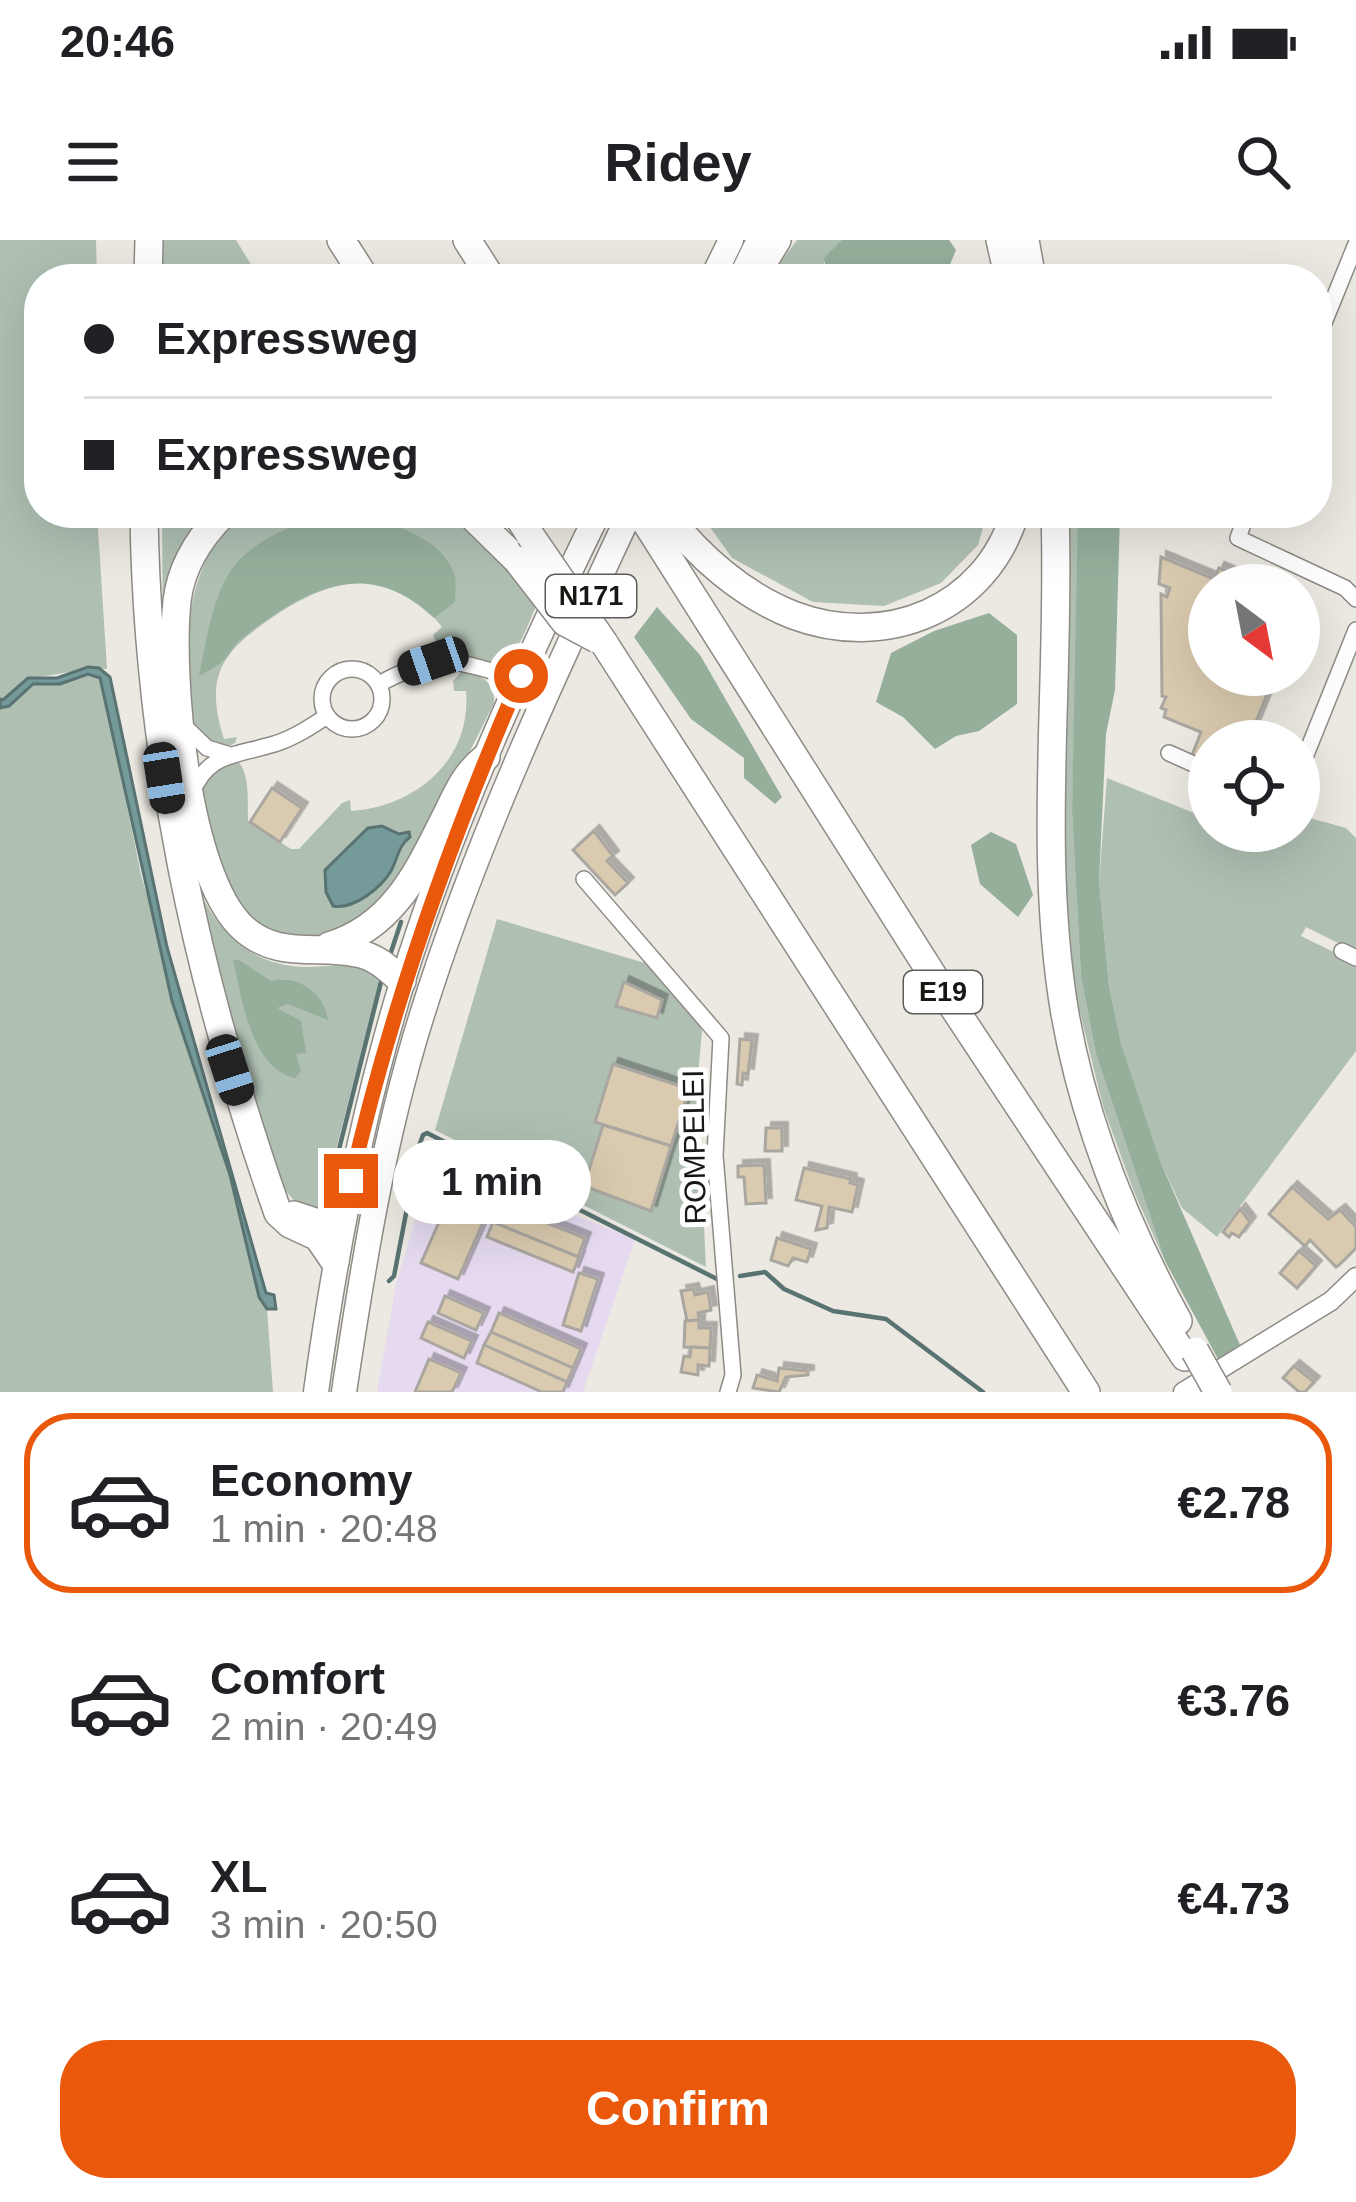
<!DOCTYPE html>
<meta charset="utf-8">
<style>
body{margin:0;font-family:Helvetica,sans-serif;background:#f2f2f2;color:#202124;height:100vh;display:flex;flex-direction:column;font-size:45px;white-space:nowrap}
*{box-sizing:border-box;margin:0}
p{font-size:39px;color:#757577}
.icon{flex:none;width:66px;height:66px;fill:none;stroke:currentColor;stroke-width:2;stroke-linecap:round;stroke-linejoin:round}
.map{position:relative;height:1152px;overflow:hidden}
.sheet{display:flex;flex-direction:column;background:#fff;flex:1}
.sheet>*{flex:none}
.guide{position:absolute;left:24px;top:24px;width:1308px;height:264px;border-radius:48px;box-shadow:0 12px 48px #0002;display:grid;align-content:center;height:264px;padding:0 60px;background:#fff}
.needle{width:78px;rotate:148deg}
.fabs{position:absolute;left:1188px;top:324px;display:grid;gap:24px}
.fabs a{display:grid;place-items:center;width:132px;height:132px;border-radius:50%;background:#fff;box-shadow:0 12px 48px #0002;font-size:60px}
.end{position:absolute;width:54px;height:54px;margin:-27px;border:15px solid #ea580c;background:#fff;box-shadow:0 0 0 6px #fff}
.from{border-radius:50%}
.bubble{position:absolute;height:84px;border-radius:42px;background:#fff;box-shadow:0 12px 48px #0002;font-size:39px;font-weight:600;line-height:84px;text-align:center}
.car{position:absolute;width:36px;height:72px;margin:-36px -18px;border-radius:15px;box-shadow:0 0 9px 3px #0007;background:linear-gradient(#222 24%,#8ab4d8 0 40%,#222 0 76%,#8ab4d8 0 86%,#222 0)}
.guide b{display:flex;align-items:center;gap:42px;height:114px;font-size:45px}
.guide b+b{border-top:3px solid #e0e0e0}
.guide i{width:30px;height:30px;background:#202124}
ul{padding:21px 0 0;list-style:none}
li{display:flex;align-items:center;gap:36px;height:180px;margin:0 24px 18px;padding:0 36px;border:6px solid transparent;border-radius:48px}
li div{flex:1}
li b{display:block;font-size:45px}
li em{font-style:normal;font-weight:600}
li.current{border-color:#ea580c}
li>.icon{width:108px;height:108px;stroke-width:1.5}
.button{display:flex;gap:24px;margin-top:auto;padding:24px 60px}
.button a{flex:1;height:138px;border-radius:48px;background:#ea580c;color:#fff;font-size:48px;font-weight:600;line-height:138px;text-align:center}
.status{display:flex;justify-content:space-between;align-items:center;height:84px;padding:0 60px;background:#fff;direction:ltr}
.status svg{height:33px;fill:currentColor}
header{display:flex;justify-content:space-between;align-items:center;height:156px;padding:0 60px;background:#fff;font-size:54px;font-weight:600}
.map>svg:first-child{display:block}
.education{fill:#e5daef}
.green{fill:#afbfb2}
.forest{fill:#95af9b}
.water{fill:#759a9a;stroke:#597372;stroke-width:3}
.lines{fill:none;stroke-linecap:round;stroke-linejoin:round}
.stream{stroke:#597372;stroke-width:4.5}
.building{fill:#dacaaf;stroke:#aaa7a1;stroke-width:3;filter:url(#shadow)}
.minor-casing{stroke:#8e8a85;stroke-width:18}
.tertiary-casing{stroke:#8e8a85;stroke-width:21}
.trunk-casing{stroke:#8e8a85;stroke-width:27}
.motorway-casing{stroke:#8e8a85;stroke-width:30}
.minor{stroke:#fff;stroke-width:15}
.tertiary{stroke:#fff;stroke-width:18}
.trunk{stroke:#fff;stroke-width:24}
.motorway{stroke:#fff;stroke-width:27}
.motorway-bridge-casing{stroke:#8e8a85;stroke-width:30;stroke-linecap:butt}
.motorway-bridge{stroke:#fff;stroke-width:27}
.route{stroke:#ea580c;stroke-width:15}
.labels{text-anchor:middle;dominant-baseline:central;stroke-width:10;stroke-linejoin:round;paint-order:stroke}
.shield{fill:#fff;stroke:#5d5d5a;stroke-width:3}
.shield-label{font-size:27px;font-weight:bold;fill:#181714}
.street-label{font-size:30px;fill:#181714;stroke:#fff}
</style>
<div class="status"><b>20:46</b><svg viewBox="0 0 49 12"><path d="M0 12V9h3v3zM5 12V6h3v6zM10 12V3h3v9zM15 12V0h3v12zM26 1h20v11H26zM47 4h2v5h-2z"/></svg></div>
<header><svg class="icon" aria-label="menu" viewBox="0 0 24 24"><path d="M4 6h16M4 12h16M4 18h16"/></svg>Ridey<svg class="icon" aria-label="search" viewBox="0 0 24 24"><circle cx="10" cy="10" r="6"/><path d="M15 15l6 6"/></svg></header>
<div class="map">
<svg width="1356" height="1152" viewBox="0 0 1356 1152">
<defs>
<filter id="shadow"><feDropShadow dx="5.5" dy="-5.5" stdDeviation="0" flood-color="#0004"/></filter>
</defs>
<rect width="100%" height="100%" fill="#ece9e2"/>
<polygon class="education" points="433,919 635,999 583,1152 377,1152 396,1044"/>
<g class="green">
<path d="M0 0H96L97 39H39V273H97L107 429C85 426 59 436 33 437L3 460 0 459Z"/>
<polygon points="161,0 236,0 260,39 162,39"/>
<polygon points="797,0 842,0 824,23 828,39 768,39"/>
<polygon points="162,273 207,273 163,402"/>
<path d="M241 273H449L503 326 536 366C509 431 511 427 442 415L433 395 442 387C393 325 335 336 276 375 224 410 203 433 224 499L237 497 235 503 226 508C208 502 198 495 189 477 184 404 183 326 241 273Z"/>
<polygon points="700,273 799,273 811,279 831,273 987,273 978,305 941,343 884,366 813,362 732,318"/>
<polygon points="1066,273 1078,273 1079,290 1072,571 1081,737 1096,814 1165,1021 1134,952 1103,866 1074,748 1063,602"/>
<path d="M463 430C481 436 495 441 494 463L402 647 333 701 266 694 232 664 200 556 210 533 237 520C251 535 247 561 248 581L291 609H299L342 563 350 560 351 571C415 567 472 520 466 451H454L453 441Z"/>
<polygon points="88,434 94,434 102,443 141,635 230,935 259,1057 267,1069 273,1152 0,1152 0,468 9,466 33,444 54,445"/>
<polygon points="1107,538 1209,579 1209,591 1240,591 1255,597 1258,591 1299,591 1299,575 1346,588 1356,598 1356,712 1306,687 1301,696 1356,723 1356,811 1217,997 1182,968 1161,923 1121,803 1109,746 1099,641"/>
<path d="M198 647C217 693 254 727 307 727 335 726 357 720 380 740L320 971 297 964 283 948 224 763Z"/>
<polygon points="497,679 648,724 699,779 702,791 697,847 706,1027 435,890"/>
</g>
<g class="forest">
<polygon points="842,0 949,0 956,10 944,39 828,39 824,18"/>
<path d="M329 273C367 273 440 292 454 333 457 340 455 354 455 362L434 378C366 314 304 350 241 399 233 405 230 415 223 421 216 427 206 432 199 436 219 333 224 308 329 273Z"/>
<polygon points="1078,273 1120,273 1115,450 1106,494 1099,641 1109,746 1121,803 1161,923 1240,1105 1218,1119 1165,1021 1096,814 1081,737 1072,571"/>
<polygon points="657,367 700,415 782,557 775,564 744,538 744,518 691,479 634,397"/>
<polygon points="989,373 1017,395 1017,464 979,491 956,496 935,509 903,477 876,462 891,413 934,391"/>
<polygon points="991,592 1016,604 1033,655 1018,677 980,644 971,605"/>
<path d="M233 720H239L271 741C299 735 324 753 328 780L288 764 277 768 301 781 306 813 296 814 301 831 295 838C251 828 242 759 233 720Z"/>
</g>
<g class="water">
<polygon points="88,427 99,428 110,437 167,707 266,1053 274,1055 276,1069 267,1069 259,1057 230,935 172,761 100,438 88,434 60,444 33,444 9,466 0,468 0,459 3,460 28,438 57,438"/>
<path d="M382 586 399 594 409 592 410 597C398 606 398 618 391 631 381 648 353 670 333 666L326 652 325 630 368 588Z"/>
</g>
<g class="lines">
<g class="stream">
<polyline points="391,712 401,682"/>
<polyline points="324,969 381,742"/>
<polyline points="740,1036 765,1032 784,1049 833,1071 886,1079 983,1152"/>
<polyline points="389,1041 394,1036 419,906 423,895 427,893 717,1039"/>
</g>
</g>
<g class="building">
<polygon points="1161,317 1214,339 1219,328 1260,345 1209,345 1209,435 1275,435 1248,501 1209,501 1209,525 1191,518 1201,492 1164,477 1166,470 1161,468 1166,457 1162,456 1161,354 1167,357 1170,348 1159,344"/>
<polygon points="272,548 302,568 280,602 250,582"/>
<polygon points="594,591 613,616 607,621 628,643 615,655 573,610"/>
<polygon points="624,742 662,760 657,778 616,766"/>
<polygon points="740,799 752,800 748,834 743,833 742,845 737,844"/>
<polygon points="613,824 689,849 671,906 595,882"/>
<polygon points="603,885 671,906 651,971 584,946"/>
<polygon points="766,888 782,888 782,911 765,911"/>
<polygon points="764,925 766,963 746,964 744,937 738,937 738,926"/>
<polygon points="804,928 851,939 850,943 858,945 852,972 829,967 827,988 816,990 822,966 796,960"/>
<polygon points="458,939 495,955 458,1039 421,1023"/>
<polygon points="1292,947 1328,979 1340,970 1356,987 1356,1008 1339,1025 1336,1027 1310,1000 1305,1006 1269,974"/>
<polygon points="501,965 585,998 578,1017 493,983"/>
<polygon points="1240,969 1250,982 1239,997 1232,993 1229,997 1223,992"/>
<polygon points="493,982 579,1017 573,1032 487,997"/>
<polygon points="777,998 811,1009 807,1022 793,1018 788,1026 771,1020"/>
<polygon points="1299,1011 1316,1026 1297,1048 1280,1033"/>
<polygon points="579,1033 598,1039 581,1091 563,1085"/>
<polygon points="693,1049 695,1055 708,1052 711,1070 698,1073 699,1080 687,1081 681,1051"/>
<polygon points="445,1056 484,1073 476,1090 438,1073"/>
<polygon points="499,1073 581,1109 573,1128 491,1092"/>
<polygon points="699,1080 699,1088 711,1088 710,1108 684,1107 685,1081"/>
<polygon points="428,1082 472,1101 464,1118 421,1098"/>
<polygon points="491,1092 573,1128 567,1142 484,1105"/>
<polygon points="484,1105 567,1142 563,1152 542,1152 477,1123"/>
<polygon points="691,1107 710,1108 709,1126 698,1125 698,1135 681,1132 684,1116 690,1117"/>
<polygon points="429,1119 461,1133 452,1152 415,1152"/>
<polygon points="1294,1126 1314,1142 1305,1152 1299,1152 1283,1138"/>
<polygon points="779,1128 808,1131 808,1135 786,1137 779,1152 753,1148 757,1135 777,1141"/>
</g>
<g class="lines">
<defs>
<g id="minor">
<polyline points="1317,100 1356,4"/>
<polyline points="1247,273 1238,298 1345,348 1356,359"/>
<circle cx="352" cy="459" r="30"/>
<path d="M379 444C410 427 438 416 473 426 490 430 504 436 521 436"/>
<polyline points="181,483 207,508 227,514"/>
<polyline points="1169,513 1209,531"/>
<polyline points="1299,532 1356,390"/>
<path d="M191 555C206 515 232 516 267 506 289 501 309 488 327 476"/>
<polyline points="584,639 721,798 715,915 733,1135 728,1152"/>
<polyline points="1342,711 1356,718"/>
</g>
<polyline id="tertiary" points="1183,1152 1331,1061 1356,1037"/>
<g id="trunk">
<polyline points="712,39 731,0"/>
<polyline points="740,39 759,0"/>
<path d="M316 1152C335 1013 361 877 402 743 452 581 524 425 598 273"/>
<path d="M344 1152C363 1026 383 900 421 778 475 604 553 437 630 273"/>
</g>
<g id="motorway">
<polyline points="341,0 366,39"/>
<polyline points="467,0 492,39"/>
<polyline points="1000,0 1009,39"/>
<polyline points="1025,0 1032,39"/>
<polyline points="148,39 149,0"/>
<polyline points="753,39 777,0"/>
<path d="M144 273C147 515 198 745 278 973L290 984 318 997 335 1022"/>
<path d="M224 273C200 297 181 327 177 361 169 436 186 636 243 688 277 719 316 705 356 713 375 716 388 728 402 741"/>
<polyline points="469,273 517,320"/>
<polyline points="516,273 530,295"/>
<polyline points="640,273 942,750 1185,1117"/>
<path d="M665 273C698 316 742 355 793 375 885 410 986 370 1015 273"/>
<path d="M1055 273C1061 439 1037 610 1065 774 1084 882 1126 986 1178 1081"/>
<polyline points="604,403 1086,1152"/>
<path d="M329 706C396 686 420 627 449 570 459 549 467 532 486 517"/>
<polyline points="294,975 315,982 341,982"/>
</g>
</defs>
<use href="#minor" class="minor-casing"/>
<use href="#tertiary" class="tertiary-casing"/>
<use href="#trunk" class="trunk-casing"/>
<use href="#motorway" class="motorway-casing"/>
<use href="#minor" class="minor"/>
<use href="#tertiary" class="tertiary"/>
<use href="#trunk" class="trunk"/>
<use href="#motorway" class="motorway"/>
<defs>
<g id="motorway-bridge">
<polyline points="530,295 604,403"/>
<polyline points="517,320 565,382 597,399"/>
<polyline points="1195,1111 1218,1152"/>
</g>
</defs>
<use href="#motorway-bridge" class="motorway-bridge-casing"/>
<use href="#motorway-bridge" class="motorway-bridge"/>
</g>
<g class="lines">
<path class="route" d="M351 941C391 766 450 600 521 436"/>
</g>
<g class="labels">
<g class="shield">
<rect x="546" y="335" width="90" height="42" rx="9"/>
<rect x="904" y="731" width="78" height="42" rx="9"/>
</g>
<g class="shield-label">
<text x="591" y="356">N171</text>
<text x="943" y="752">E19</text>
</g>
<g class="street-label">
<text transform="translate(694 907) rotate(-91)">ROMPELEI</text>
</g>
</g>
</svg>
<div class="fabs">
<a><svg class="needle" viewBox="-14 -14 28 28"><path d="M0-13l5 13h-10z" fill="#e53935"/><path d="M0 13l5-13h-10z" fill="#757577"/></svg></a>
<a><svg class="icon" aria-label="locate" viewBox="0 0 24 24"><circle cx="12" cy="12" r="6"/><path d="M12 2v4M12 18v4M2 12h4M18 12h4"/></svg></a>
</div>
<i class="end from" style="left:521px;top:436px"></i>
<i class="end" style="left:351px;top:941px"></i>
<div class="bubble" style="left:393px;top:900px;width:198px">1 min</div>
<i class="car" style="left:433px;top:421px;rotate:251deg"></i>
<i class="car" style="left:164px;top:538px;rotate:171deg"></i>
<i class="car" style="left:230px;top:830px;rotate:162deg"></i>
<div class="guide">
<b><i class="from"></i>Expressweg</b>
<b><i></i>Expressweg</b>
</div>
</div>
<section class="sheet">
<ul>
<li class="current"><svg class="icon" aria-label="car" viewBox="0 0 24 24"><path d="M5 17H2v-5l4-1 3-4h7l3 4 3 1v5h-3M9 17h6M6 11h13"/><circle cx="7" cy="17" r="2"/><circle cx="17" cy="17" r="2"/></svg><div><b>Economy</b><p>1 min · 20:48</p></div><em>€2.78</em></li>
<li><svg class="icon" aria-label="car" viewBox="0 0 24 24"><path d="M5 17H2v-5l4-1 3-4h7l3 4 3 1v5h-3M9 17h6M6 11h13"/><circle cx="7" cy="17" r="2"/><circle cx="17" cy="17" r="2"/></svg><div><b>Comfort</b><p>2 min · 20:49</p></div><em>€3.76</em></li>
<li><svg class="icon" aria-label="car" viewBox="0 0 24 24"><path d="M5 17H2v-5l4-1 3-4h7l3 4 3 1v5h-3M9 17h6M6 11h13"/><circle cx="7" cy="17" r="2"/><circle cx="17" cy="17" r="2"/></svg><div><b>XL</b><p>3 min · 20:50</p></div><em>€4.73</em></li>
</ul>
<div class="button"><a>Confirm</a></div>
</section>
